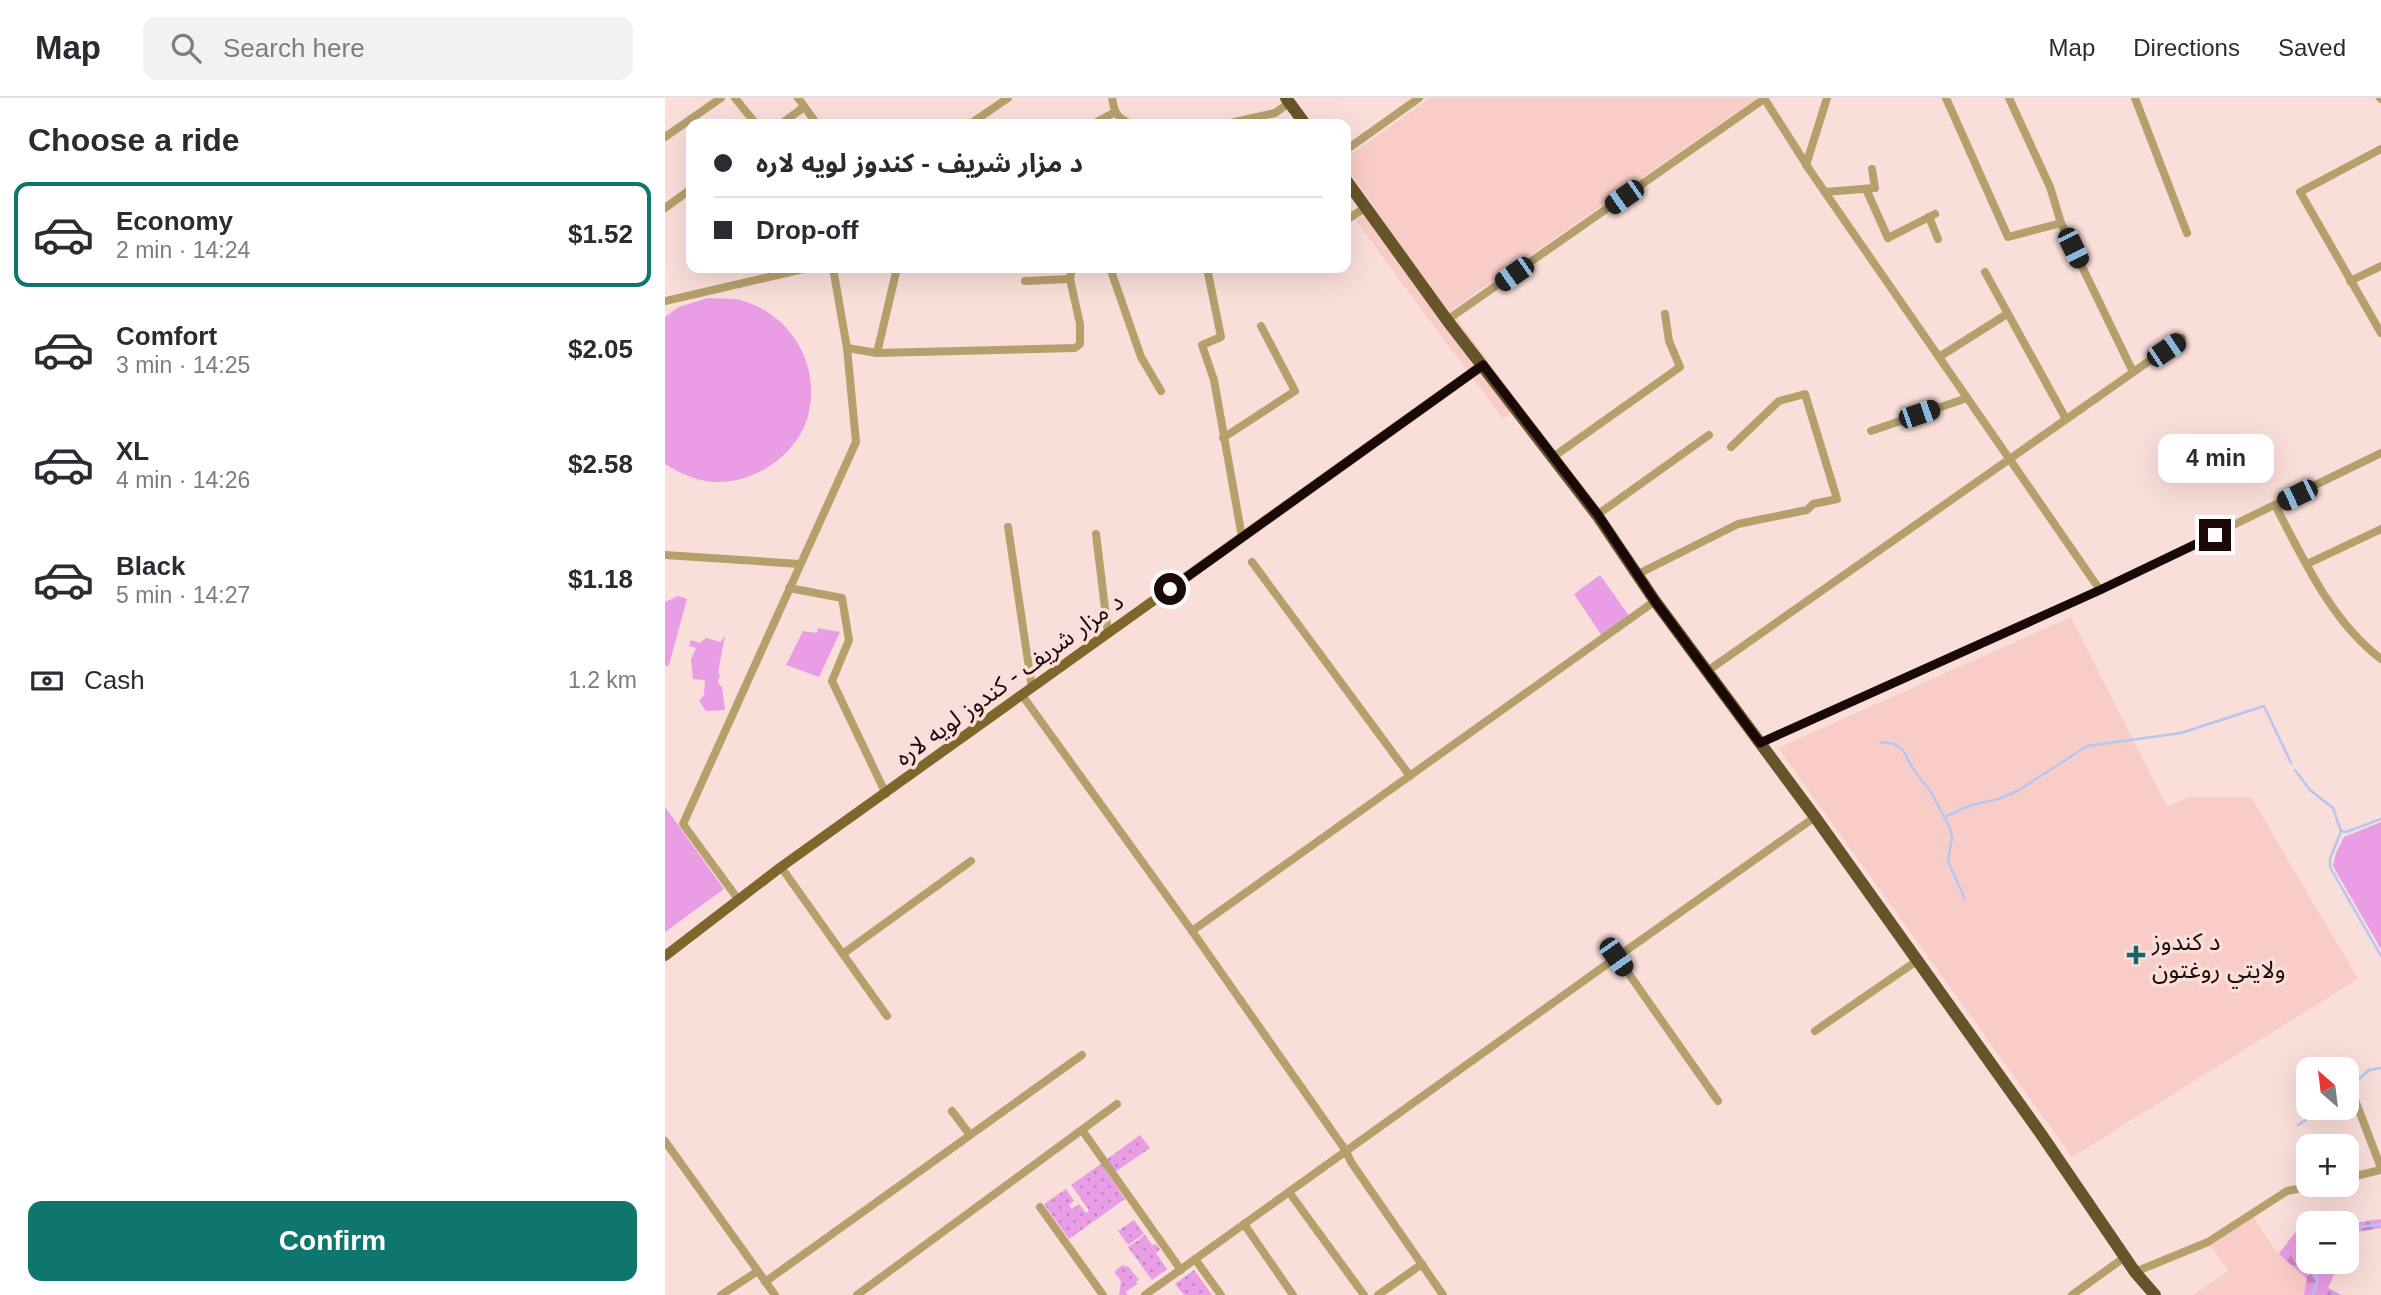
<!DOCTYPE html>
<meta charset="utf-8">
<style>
body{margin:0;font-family:Arial,"Noto Sans Arabic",sans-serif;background:#f2f2f3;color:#2b2b33;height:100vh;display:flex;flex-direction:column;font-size:26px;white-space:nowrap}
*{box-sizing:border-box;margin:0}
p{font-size:23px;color:#7c7c81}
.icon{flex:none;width:38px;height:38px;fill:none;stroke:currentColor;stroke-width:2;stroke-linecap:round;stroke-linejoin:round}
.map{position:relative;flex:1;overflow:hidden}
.side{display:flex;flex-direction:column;background:#fff;width:665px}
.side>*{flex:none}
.banner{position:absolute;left:21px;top:21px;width:665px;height:154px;border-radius:14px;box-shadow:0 7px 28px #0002;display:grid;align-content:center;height:154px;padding:0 28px;background:#fff}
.needle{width:46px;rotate:332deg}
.tools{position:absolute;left:1631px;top:959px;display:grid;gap:14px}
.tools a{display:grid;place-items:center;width:63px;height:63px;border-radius:14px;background:#fff;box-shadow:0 7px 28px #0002;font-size:35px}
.end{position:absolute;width:32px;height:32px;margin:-16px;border:9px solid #190a09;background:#fff;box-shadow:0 0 0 4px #fff}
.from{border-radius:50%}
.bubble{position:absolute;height:49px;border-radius:14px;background:#fff;box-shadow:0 7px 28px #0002;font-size:23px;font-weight:700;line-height:49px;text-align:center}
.car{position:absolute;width:21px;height:42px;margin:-21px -10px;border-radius:9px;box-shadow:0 0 5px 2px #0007;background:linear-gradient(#222 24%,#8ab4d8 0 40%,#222 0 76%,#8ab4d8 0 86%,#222 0)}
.banner b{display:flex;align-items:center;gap:24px;height:66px;font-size:26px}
.banner b+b{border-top:2px solid #e1e1e2}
.banner i{width:18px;height:18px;background:#2b2b33}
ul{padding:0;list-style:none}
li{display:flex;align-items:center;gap:21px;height:105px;margin:0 14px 10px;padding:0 14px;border:4px solid transparent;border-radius:14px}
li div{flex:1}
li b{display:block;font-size:26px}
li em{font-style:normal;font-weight:700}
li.current{border-color:#0f766e}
li>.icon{width:63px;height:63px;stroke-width:1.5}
h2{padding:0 28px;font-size:32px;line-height:84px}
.pay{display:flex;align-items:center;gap:18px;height:77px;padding:0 28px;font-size:26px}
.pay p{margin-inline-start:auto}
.cta{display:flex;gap:14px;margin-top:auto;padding:14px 28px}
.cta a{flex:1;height:80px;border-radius:14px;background:#0f766e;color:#fff;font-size:28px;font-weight:700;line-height:80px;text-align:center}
header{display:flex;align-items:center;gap:42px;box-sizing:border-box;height:98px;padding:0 35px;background:#fff;border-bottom:2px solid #e1e1e2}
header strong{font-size:33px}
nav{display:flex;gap:38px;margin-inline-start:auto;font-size:24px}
.search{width:490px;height:63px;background:#f2f2f3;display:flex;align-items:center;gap:18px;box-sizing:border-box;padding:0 24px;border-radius:14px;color:#7c7c81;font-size:26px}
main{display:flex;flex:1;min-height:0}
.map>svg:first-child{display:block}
.built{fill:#f9cdc7}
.grass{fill:#e89de5}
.forest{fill:url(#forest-firs)}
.park{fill:url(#park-dots)}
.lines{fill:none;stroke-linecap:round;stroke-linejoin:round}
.stream{stroke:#b5c6f3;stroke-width:2.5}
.minor{stroke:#b5a06c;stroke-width:8}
.major{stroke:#7f672c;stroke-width:10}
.highway{stroke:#665529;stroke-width:12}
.route{stroke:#190a09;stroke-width:9}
.poi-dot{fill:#18656e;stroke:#faded9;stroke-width:2.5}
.labels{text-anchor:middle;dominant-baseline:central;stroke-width:7;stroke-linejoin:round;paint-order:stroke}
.street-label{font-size:24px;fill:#190a09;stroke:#faded9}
.poi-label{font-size:24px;fill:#190a09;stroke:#faded9;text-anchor:start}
</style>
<header>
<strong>Map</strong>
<div class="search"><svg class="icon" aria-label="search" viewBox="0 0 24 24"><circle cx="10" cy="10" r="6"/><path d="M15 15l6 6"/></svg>Search here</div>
<nav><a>Map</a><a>Directions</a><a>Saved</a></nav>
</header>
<main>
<section class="side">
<h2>Choose a ride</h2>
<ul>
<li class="current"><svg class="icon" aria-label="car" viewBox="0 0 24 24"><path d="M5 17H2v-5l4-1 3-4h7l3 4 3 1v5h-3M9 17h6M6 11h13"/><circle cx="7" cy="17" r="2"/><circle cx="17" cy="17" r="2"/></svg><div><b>Economy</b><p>2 min · 14:24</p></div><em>$1.52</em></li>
<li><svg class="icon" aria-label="car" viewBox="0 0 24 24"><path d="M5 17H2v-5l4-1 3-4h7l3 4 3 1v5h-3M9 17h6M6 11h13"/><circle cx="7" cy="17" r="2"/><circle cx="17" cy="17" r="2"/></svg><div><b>Comfort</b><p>3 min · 14:25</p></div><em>$2.05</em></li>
<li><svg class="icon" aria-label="car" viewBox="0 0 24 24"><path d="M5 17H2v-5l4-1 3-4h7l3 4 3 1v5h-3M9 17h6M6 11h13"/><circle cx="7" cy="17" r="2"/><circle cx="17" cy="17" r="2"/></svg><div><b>XL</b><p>4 min · 14:26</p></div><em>$2.58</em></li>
<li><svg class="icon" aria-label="car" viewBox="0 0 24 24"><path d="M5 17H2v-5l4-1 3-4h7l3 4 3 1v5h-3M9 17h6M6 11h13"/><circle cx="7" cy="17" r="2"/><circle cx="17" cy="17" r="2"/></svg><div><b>Black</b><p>5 min · 14:27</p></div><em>$1.18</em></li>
</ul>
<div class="pay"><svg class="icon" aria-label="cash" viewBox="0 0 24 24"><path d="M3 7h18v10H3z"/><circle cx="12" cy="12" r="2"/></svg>Cash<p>1.2 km</p></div>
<div class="cta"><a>Confirm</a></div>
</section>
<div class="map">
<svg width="1716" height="1197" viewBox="0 0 1716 1197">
<defs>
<pattern id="forest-firs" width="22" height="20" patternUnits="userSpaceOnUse" patternTransform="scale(1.75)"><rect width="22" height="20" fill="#e89de5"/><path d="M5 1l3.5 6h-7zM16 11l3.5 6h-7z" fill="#c686c3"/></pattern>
<pattern id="park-dots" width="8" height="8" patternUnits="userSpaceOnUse" patternTransform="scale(1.75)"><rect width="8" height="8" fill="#e89de5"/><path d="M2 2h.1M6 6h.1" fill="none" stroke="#c686c3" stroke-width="1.8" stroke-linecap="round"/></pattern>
</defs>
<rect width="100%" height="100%" fill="#faded9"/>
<g class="built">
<polygon points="765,0 1092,0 786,212 856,308 838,321 691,123 710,109 681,69 681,60"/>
<polygon points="1406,519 1502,709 1524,699 1586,699 1693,881 1407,1059 1113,650"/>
<polygon points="1588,1118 1610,1152 1642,1181 1639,1197 1527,1197 1564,1173 1544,1146"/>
</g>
<g class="grass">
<path d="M43 200C53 201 65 200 75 202 125 215 157 267 143 318 132 357 90 386 49 384 31 383 15 375 0 366V219L14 209Z"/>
<polygon points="935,477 965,519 937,538 909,496"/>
<polygon points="13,498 22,501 4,567 0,568 0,504"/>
<polygon points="153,530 175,534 154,579 121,567 138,533 152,535"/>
<polygon points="60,537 53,575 55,576 53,585 57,589 60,612 41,613 34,603 39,597 40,582 28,581 26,562 31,550 24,548 26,542 35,545 41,540 56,544"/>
<polygon points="0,709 59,791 0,834"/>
<polygon points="1716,724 1716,851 1668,768 1671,755 1679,739"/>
</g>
<g class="forest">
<polygon points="1662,1117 1666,1125 1643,1125 1643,1164 1665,1164 1669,1177 1663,1190 1677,1197 1639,1197 1642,1181 1614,1156 1615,1154 1637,1126"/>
<polygon points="1716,1121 1716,1130 1682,1136 1682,1126"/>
</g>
<g class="park">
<polygon points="475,1037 485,1050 450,1074 441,1062"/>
<polygon points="436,1066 460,1101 404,1141 379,1106 401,1091 409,1103 404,1107 407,1111 414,1106 421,1115 424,1112 406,1087"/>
<polygon points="469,1122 479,1136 463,1147 453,1133"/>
<polygon points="480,1137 487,1147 491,1146 495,1151 491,1155 502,1171 487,1182 463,1149"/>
<polygon points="458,1167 461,1169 463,1168 474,1182 471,1184 472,1186 461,1194 463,1197 454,1197 456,1183 450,1175 451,1172"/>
<polygon points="529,1172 547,1197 519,1197 510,1186"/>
</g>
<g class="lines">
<g class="stream">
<polyline points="1215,644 1229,646 1238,652 1248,671 1266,694 1285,730 1287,739 1283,763 1300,801"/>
<polyline points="1630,672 1645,692 1668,710 1676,733 1681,734 1716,721"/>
<polyline points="1280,719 1306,707 1334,701 1354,692 1422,648 1516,635 1599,608 1626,665"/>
<polyline points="1676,733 1665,761 1665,769 1716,858"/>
<polyline points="1682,992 1704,972 1716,970"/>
<polyline points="1633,1027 1660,1010"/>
<polyline points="1682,1131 1716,1126"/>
<polyline points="1648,1197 1652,1183 1653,1164"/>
</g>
<g class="minor">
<polyline points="70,0 91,26"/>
<polyline points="133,0 152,26"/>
<path d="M447 0C449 12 451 19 462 24V26"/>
<polyline points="1099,0 1146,74 1435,492"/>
<polyline points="1281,0 1343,139 1396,125"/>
<polyline points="1344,0 1385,89 1396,125 1468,274"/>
<polyline points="1470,0 1522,135"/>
<polyline points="1715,0 1716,1"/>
<polyline points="116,26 139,9"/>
<polyline points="305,26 343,0"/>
<polyline points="428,26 450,14"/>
<polyline points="561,26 610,15 624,5"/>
<polyline points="0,39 56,0"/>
<polyline points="1716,51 1635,94 1716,235"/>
<polyline points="681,52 754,0"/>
<polyline points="1141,67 1162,0"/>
<polyline points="1201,91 1223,140 1270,116"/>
<polyline points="1160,94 1210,90 1207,71"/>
<polyline points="0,110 26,91"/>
<polyline points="1264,119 1273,141"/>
<polyline points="681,122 700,110"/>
<polyline points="445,170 476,259 496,293"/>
<polyline points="542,170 556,239 537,247 549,282 577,439"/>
<polyline points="599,171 602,170"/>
<polyline points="1320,174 1401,321"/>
<polyline points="360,183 405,181"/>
<polyline points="1685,183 1716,168"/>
<polyline points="0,203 143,170"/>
<polyline points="782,222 1099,1"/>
<polyline points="182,250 212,255 410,250 415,246 415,226 405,181 407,170"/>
<polyline points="212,255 232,170"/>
<polyline points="1274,259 1342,216"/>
<polyline points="1206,333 1302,300"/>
<polyline points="558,340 630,293 596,228"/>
<polyline points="888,359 1015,269 1004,243 1000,216"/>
<path d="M1610 407C1639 462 1666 523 1716 561"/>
<polyline points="932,417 1044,337"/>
<polyline points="343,429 367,590"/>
<polyline points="431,436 443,535"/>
<polyline points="0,457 135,466"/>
<polyline points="587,464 745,678"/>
<polyline points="1642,466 1716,431"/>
<polyline points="973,476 1073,426 1142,412 1148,406 1172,401 1140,296 1114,303 1066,349"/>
<polyline points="124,490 177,500 184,542 167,583 221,696"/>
<polyline points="1041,574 1517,240"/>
<polyline points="357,597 527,833 681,1053 686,1064 778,1197"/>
<polyline points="1095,645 1435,492 1716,355"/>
<polyline points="116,769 222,918"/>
<polyline points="73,801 18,726 191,344 182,250 168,170"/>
<polyline points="527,833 990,503"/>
<polyline points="179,855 306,763"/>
<polyline points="952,859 1053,1003"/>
<polyline points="1150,933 1253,862"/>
<polyline points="1687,994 1716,1070"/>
<polyline points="287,1013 305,1037"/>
<polyline points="417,1032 516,1172"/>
<polyline points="0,1043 110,1197"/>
<polyline points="1682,1080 1716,1072"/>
<polyline points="624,1094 699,1197"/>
<polyline points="375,1109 438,1197"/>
<polyline points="579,1126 628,1197"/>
<polyline points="530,1161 556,1197"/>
<polyline points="1470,1174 1543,1144 1622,1093 1651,1087"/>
<polyline points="100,1184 417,957"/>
<polyline points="56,1197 93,1173"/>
<polyline points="192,1197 452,1006"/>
<polyline points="480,1197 952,859 1150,719"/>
<polyline points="713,1197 757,1166"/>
<polyline points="1407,1197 1460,1159"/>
</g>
<polyline class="major" points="0,858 116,769 818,267"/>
<g class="highway">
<polyline points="621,0 640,26"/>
<polyline points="681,82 782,222 932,417 990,503 1150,719 1376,1036 1470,1174 1490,1197"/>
</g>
</g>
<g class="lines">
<polyline class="route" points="505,491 818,267 933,417 990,503 1095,645 1435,492 1550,437"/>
</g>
<path class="poi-dot" d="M1467.5 846.5h7v7h7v7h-7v7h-7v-7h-7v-7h7z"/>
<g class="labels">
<g class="street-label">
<text transform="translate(344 581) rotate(-36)">د مزار شریف - کندوز لویه لاره</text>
</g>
<g class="poi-label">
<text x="1487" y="843">د کندوز<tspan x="1487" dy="28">ولایتي روغتون</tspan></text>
</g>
</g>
</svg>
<div class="tools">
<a><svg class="needle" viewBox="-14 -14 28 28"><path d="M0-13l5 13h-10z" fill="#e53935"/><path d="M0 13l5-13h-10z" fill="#7c7c81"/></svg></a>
<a>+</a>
<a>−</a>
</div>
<i class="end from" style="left:505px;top:491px"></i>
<i class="end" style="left:1550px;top:437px"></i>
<div class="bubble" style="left:1493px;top:336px;width:116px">4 min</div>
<i class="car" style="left:959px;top:99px;rotate:235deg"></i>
<i class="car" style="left:1408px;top:150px;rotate:154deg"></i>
<i class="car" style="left:849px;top:176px;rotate:235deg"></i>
<i class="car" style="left:1501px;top:252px;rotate:56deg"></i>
<i class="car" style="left:1254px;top:316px;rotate:71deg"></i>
<i class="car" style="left:1632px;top:397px;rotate:244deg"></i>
<i class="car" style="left:951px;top:859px;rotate:145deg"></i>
<div class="banner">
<b><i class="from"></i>د مزار شریف - کندوز لویه لاره</b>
<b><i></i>Drop-off</b>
</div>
</div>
</main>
